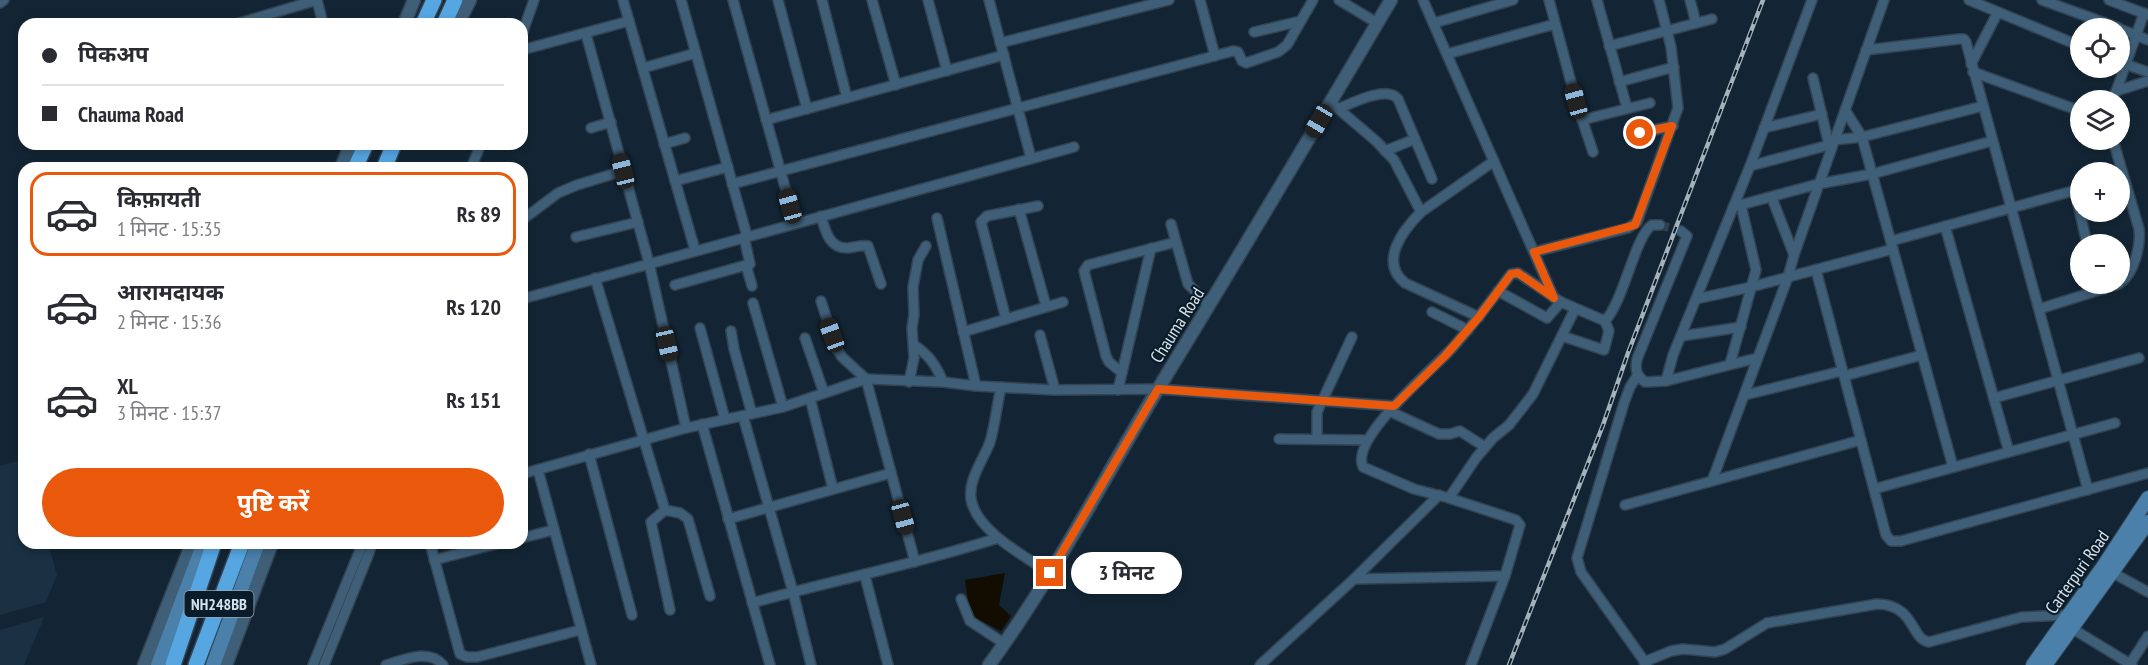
<!DOCTYPE html>
<html lang="hi">
<meta charset="utf-8">
<style>
body{margin:0;font-family:"PT Sans Narrow","Noto Sans Devanagari",sans-serif;background:#f7f7f7;color:#2b2b33;height:100vh;display:flex;flex-direction:column;font-size:22px;white-space:nowrap}
*{box-sizing:border-box;margin:0}
p{font-size:20px;color:#7c7c81}
.icon{flex:none;width:33px;height:33px;fill:none;stroke:currentColor;stroke-width:2;stroke-linecap:round;stroke-linejoin:round}
.map{position:relative;flex:1;overflow:hidden}
.details{position:absolute;left:18px;top:162px;width:510px;height:387px;display:flex;flex-direction:column;background:#fff;border-radius:18px;box-shadow:0 3px 9px #0003}
.details>*{flex:none}
.hud{position:absolute;left:18px;top:18px;width:510px;height:132px;border-radius:18px;box-shadow:0 3px 9px #0003;display:grid;align-content:center;height:132px;padding:0 24px;background:#fff}
.controls{position:absolute;left:2070px;top:18px;display:grid;gap:12px}
.controls a{display:grid;place-items:center;width:60px;height:60px;border-radius:50%;background:#fff;box-shadow:0 3px 9px #0003;font-size:30px}
.end{position:absolute;width:27px;height:27px;margin:-14px;border:8px solid #ea580c;background:#fff;box-shadow:0 0 0 3px #fff}
.from{border-radius:50%}
.bubble{position:absolute;height:42px;border-radius:21px;background:#fff;box-shadow:0 3px 9px #0003;font-size:20px;font-weight:700;line-height:42px;text-align:center}
.car{position:absolute;width:18px;height:36px;margin:-18px -9px;border-radius:8px;box-shadow:0 0 4px 2px #0007;background:linear-gradient(#222 24%,#8ab4d8 0 40%,#222 0 76%,#8ab4d8 0 86%,#222 0)}
.hud b{display:flex;align-items:center;gap:21px;height:57px;font-size:22px}
.hud b+b{border-top:2px solid #e1e1e2}
.hud i{width:15px;height:15px;background:#2b2b33}
ul{padding:10px 0 0;list-style:none}
li{display:flex;align-items:center;gap:18px;height:84px;margin:0 12px 9px;padding:0 12px;border:3px solid transparent;border-radius:18px}
li div{flex:1}
li b{display:block;font-size:22px}
li em{font-style:normal;font-weight:700}
li.on{border-color:#ea580c}
li>.icon{width:54px;height:54px;stroke-width:1.5}
.button{display:flex;gap:12px;margin-top:auto;padding:12px 24px}
.button a{flex:1;height:69px;border-radius:36px;background:#ea580c;color:#fff;font-size:24px;font-weight:700;line-height:69px;text-align:center}
.map>svg:first-child{display:block}
.built{fill:#193143}
.water{fill:#130c00}
.lines{fill:none;stroke-linecap:round;stroke-linejoin:round}
.minor-tunnel{stroke:#30414f;stroke-width:9;stroke-dasharray:9 4.5;stroke-linecap:butt}
.minor-casing{stroke:#324351;stroke-width:12}
.tertiary-casing{stroke:#324351;stroke-width:15}
.secondary-casing{stroke:#324351;stroke-width:16}
.trunk-casing{stroke:#324351;stroke-width:18}
.minor{stroke:#3f5f79;stroke-width:9}
.tertiary{stroke:#3f5f79;stroke-width:12}
.secondary{stroke:#4b80aa;stroke-width:14}
.trunk{stroke:#56a6e2;stroke-width:15}
.rail-casing{stroke:#a4b2bc;stroke-width:4.5}
.rail{stroke:#0a1c29;stroke-width:2;stroke-dasharray:7;stroke-linecap:butt}
.route{stroke:#ea580c;stroke-width:8}
.labels{text-anchor:middle;dominant-baseline:central;stroke-width:4.5;stroke-linejoin:round;paint-order:stroke}
.shield{fill:#0a1c29;stroke:#99a7b1;stroke-width:1.5}
.shield-label{font-size:16px;font-weight:bold;fill:#d6e2eb}
.street-label{font-size:18px;fill:#d6e2eb;stroke:#0a1c29}
</style>
<div class="map">
<svg width="2148" height="665" viewBox="0 0 2148 665">
<rect width="100%" height="100%" fill="#132534"/>
<g class="built">
<polygon points="24,459 24,543 48,543 57,575 46,602 0,615 0,466"/>
<polygon points="44,617 24,665 0,665 0,630"/>
</g>
<polygon class="water" points="1005,573 999,605 1011,616 1001,631 970,615 965,580"/>
<g class="lines">
<polyline class="minor-tunnel" points="1660,225 1681,231"/>
<defs>
<g id="minor">
<polyline points="317,0 323,24"/>
<polyline points="623,0 695,250"/>
<polyline points="681,0 747,236"/>
<polyline points="733,0 795,223"/>
<polyline points="778,0 807,109"/>
<polyline points="822,0 847,98"/>
<polyline points="872,0 896,85"/>
<polyline points="928,0 947,71"/>
<polyline points="989,0 1031,158"/>
<polyline points="1200,0 1215,56"/>
<polyline points="1339,0 1377,23"/>
<polyline points="1423,0 1554,298"/>
<polyline points="1549,0 1576,101 1593,152"/>
<polyline points="1597,0 1627,108"/>
<polyline points="1690,0 1696,23"/>
<polyline points="1969,0 2080,46"/>
<polyline points="2042,0 2119,28"/>
<polyline points="2109,0 2148,15"/>
<polyline points="0,3 4,0"/>
<polyline points="1434,23 1513,0"/>
<polyline points="236,24 317,0"/>
<polyline points="2120,29 2148,40"/>
<polyline points="1254,32 1301,21"/>
<polyline points="522,34 534,0"/>
<polyline points="586,34 649,263 686,428"/>
<polyline points="1000,43 1169,0"/>
<polyline points="1609,46 1712,19"/>
<polyline points="522,50 629,21"/>
<polyline points="1866,50 1959,39 1964,39 1966,42 2088,490"/>
<polyline points="1447,54 1555,24"/>
<polyline points="2122,63 2148,72"/>
<polyline points="1971,64 1998,12"/>
<polyline points="643,68 696,53"/>
<polyline points="1973,72 2080,111"/>
<polyline points="1813,78 1829,145"/>
<polyline points="1619,82 1674,67"/>
<polyline points="2116,91 2148,81"/>
<polyline points="2113,100 2144,13"/>
<polyline points="1335,106 1376,141 1394,160 1421,212"/>
<path d="M1338 109C1352 103 1387 85 1398 99L1432 179"/>
<polyline points="1845,110 1862,137 1953,467"/>
<polyline points="766,120 1004,55"/>
<polyline points="1582,120 1650,103"/>
<polyline points="591,128 611,122"/>
<polyline points="1764,128 1822,114"/>
<polyline points="1639,133 1673,126"/>
<path d="M2113 140 2139 229C2141 245 2134 274 2120 283"/>
<polyline points="664,144 685,138"/>
<polyline points="1385,151 1415,139"/>
<polyline points="1750,166 1829,145 1834,140 1862,137 1983,106"/>
<polyline points="471,168 481,144"/>
<polyline points="675,181 728,167"/>
<polyline points="732,184 1233,51 1238,52 1242,61 1246,63 1278,52 1287,45 1313,0"/>
<polyline points="2075,191 2087,244"/>
<polyline points="1772,198 1794,255"/>
<polyline points="1733,207 1818,184 1872,174 1992,141"/>
<polyline points="1019,209 1046,306"/>
<path d="M821 216C825 230 829 249 848 248 855 247 861 245 868 246L881 284"/>
<polyline points="937,218 976,386"/>
<polyline points="522,220 558,193 577,185 623,171"/>
<polyline points="1171,224 1188,284 1210,306"/>
<polyline points="1945,226 2009,452"/>
<path d="M1681 231 1687 236 1637 359C1635 370 1636 375 1645 382L1666 381 1757 358"/>
<polyline points="576,237 638,222"/>
<polyline points="1891,241 2080,189"/>
<polyline points="1534,252 1628,228 1637,222 1678,108 1671,47 1659,0"/>
<polyline points="746,265 752,286"/>
<polyline points="1816,270 1844,376 1922,355"/>
<polyline points="595,278 665,510 680,513 688,519 710,596"/>
<polyline points="675,285 750,264 744,237"/>
<polyline points="1498,291 1547,318 1561,302"/>
<polyline points="522,299 1074,147"/>
<polyline points="1696,299 1751,287 1893,249"/>
<polyline points="821,301 836,348 842,357 866,379 915,562"/>
<polyline points="753,303 783,407"/>
<polyline points="2039,309 2119,284"/>
<polyline points="1432,312 1468,330"/>
<path d="M1479 317 1405 283C1379 262 1402 231 1421 212L1494 161"/>
<polyline points="1006,319 981,222 987,216 1038,206"/>
<polyline points="700,328 725,419"/>
<polyline points="731,331 734,349 752,414"/>
<polyline points="963,332 1063,302"/>
<polyline points="1040,335 1055,390"/>
<polyline points="1562,336 1604,350 1609,331 1605,321"/>
<polyline points="1682,336 1741,327"/>
<polyline points="805,338 824,393"/>
<path d="M914 345C929 355 936 365 943 382"/>
<polyline points="1730,364 1756,270 1741,205"/>
<polyline points="1121,372 1109,362 1106,356 1084,271 1088,265 1176,242"/>
<polyline points="1637,376 1630,387 1624,403 1577,558 1581,572 1647,665"/>
<polyline points="1844,376 1886,535 1891,541 1901,541 2148,473"/>
<polyline points="1666,381 1673,355 1750,166 1812,0"/>
<polyline points="909,382 914,358 912,328 914,315 913,287 918,260 926,246"/>
<path d="M1001 387C997 405 995 425 990 442 984 459 968 479 971 499 976 531 1026 557 1050 573"/>
<polyline points="1118,390 1151,248"/>
<polyline points="1745,395 1842,371"/>
<polyline points="810,398 833,489"/>
<polyline points="1994,398 2139,358"/>
<polyline points="1389,411 1439,434 1450,434 1460,431 1485,447"/>
<polyline points="743,416 793,592 811,665"/>
<polyline points="702,424 770,665"/>
<polyline points="1279,439 1367,440"/>
<polyline points="1317,439 1317,412 1352,337"/>
<polyline points="589,454 632,615"/>
<polyline points="538,470 591,665"/>
<polyline points="522,474 686,428 783,407 866,379 943,382 976,386 1055,390 1158,389 1394,406"/>
<polyline points="1712,481 1788,277 1794,255 1884,0"/>
<polyline points="1874,489 2115,423"/>
<polyline points="1449,498 1476,458 1493,438 1509,425 1533,394 1575,309"/>
<polyline points="1625,505 1861,440"/>
<polyline points="665,510 651,522 670,610"/>
<polyline points="728,519 891,473"/>
<polyline points="522,538 553,530"/>
<polyline points="430,543 460,654 467,657 477,657 580,630"/>
<polyline points="434,560 500,543"/>
<polyline points="2113,573 2148,592"/>
<polyline points="865,576 888,665"/>
<polyline points="1354,579 1505,576"/>
<polyline points="961,599 970,621 1005,644"/>
<path d="M752 603C834 580 917 564 998 538"/>
<polyline points="2068,626 2132,665"/>
<path d="M1644 662 1671 651 1683 649 1715 652 1725 649 1767 623 1877 604C1916 605 1910 639 1929 642L2022 617 2069 615"/>
<polyline points="2130,664 2148,636"/>
<polyline points="313,665 360,550 361,543"/>
<polyline points="324,665 369,553 372,543"/>
<path d="M386 665C403 660 429 648 443 665"/>
<polyline points="1260,665 1354,579 1439,495"/>
<path d="M1471 665 1505 576 1520 525 1516 520 1449 498 1414 489 1363 467C1349 438 1435 368 1454 346 1474 323 1493 299 1511 274L1518 273 1561 302 1605 321C1624 301 1635 236 1652 225H1660"/>
</g>
<g id="tertiary">
<polyline points="404,24 414,0"/>
<polyline points="458,24 470,0"/>
<polyline points="341,168 351,144"/>
<polyline points="144,665 192,543"/>
<polyline points="226,665 272,543"/>
<path d="M989 665C1052 579 1100 485 1155 394 1235 263 1313 132 1391 0"/>
</g>
<g id="secondary">
<polyline points="158,665 204,543"/>
<polyline points="213,665 258,543"/>
<polyline points="2033,665 2103,567 2148,498"/>
<polyline points="2045,665 2148,522"/>
</g>
<g id="trunk">
<polyline points="423,24 434,0"/>
<polyline points="444,24 455,0"/>
<polyline points="355,168 366,144"/>
<polyline points="384,168 394,144"/>
<polyline points="173,665 214,543"/>
<polyline points="196,665 242,543"/>
</g>
</defs>
<use href="#minor" class="minor-casing"/>
<use href="#tertiary" class="tertiary-casing"/>
<use href="#secondary" class="secondary-casing"/>
<use href="#trunk" class="trunk-casing"/>
<use href="#minor" class="minor"/>
<use href="#tertiary" class="tertiary"/>
<use href="#secondary" class="secondary"/>
<use href="#trunk" class="trunk"/>
<defs>
<polyline id="rail" points="1509,665 1603,425 1628,353 1763,0"/>
</defs>
<use href="#rail" class="rail-casing"/>
<use href="#rail" class="rail"/>
</g>
<g class="lines">
<polyline class="route" points="1050,573 1158,389 1394,406 1445,356 1479,317 1511,274 1518,273 1554,298 1534,252 1635,225 1672,126 1640,133"/>
</g>
<g class="labels">
<rect class="shield" x="184.5" y="591" width="69" height="26" rx="4.5"/>
<g class="shield-label">
<text x="219" y="604">NH248BB</text>
</g>
<g class="street-label">
<text transform="translate(1177 325) rotate(-58)">Chauma Road</text>
<text transform="translate(2077 572) rotate(-55)">Carterpuri Road</text>
</g>
</g>
</svg>
<div class="controls">
<a><svg class="icon" aria-label="locate" viewBox="0 0 24 24"><circle cx="12" cy="12" r="6"/><path d="M12 2v4M12 18v4M2 12h4M18 12h4"/></svg></a>
<a><svg class="icon" aria-label="layers" viewBox="0 0 24 24"><path d="M12 4l9 5-9 5-9-5zM3 14l9 5 9-5"/></svg></a>
<a>+</a>
<a>−</a>
</div>
<i class="end from" style="left:1640px;top:133px"></i>
<i class="end" style="left:1050px;top:573px"></i>
<div class="bubble" style="left:1071px;top:552px;width:111px">3 मिनट</div>
<i class="car" style="left:1576px;top:101px;rotate:345deg"></i>
<i class="car" style="left:1319px;top:121px;rotate:210deg"></i>
<i class="car" style="left:623px;top:171px;rotate:346deg"></i>
<i class="car" style="left:790px;top:206px;rotate:344deg"></i>
<i class="car" style="left:832px;top:335px;rotate:340deg"></i>
<i class="car" style="left:667px;top:344px;rotate:167deg"></i>
<i class="car" style="left:903px;top:517px;rotate:165deg"></i>
<div class="hud">
<b><i class="from"></i>पिकअप</b>
<b><i></i>Chauma Road</b>
</div>
<section class="details">
<ul>
<li class="on"><svg class="icon" aria-label="car" viewBox="0 0 24 24"><path d="M5 17H2v-5l4-1 3-4h7l3 4 3 1v5h-3M9 17h6M6 11h13"/><circle cx="7" cy="17" r="2"/><circle cx="17" cy="17" r="2"/></svg><div><b>किफ़ायती</b><p>1 मिनट · 15:35</p></div><em>Rs 89</em></li>
<li><svg class="icon" aria-label="car" viewBox="0 0 24 24"><path d="M5 17H2v-5l4-1 3-4h7l3 4 3 1v5h-3M9 17h6M6 11h13"/><circle cx="7" cy="17" r="2"/><circle cx="17" cy="17" r="2"/></svg><div><b>आरामदायक</b><p>2 मिनट · 15:36</p></div><em>Rs 120</em></li>
<li><svg class="icon" aria-label="car" viewBox="0 0 24 24"><path d="M5 17H2v-5l4-1 3-4h7l3 4 3 1v5h-3M9 17h6M6 11h13"/><circle cx="7" cy="17" r="2"/><circle cx="17" cy="17" r="2"/></svg><div><b>XL</b><p>3 मिनट · 15:37</p></div><em>Rs 151</em></li>
</ul>
<div class="button"><a>पुष्टि करें</a></div>
</section>
</div>
